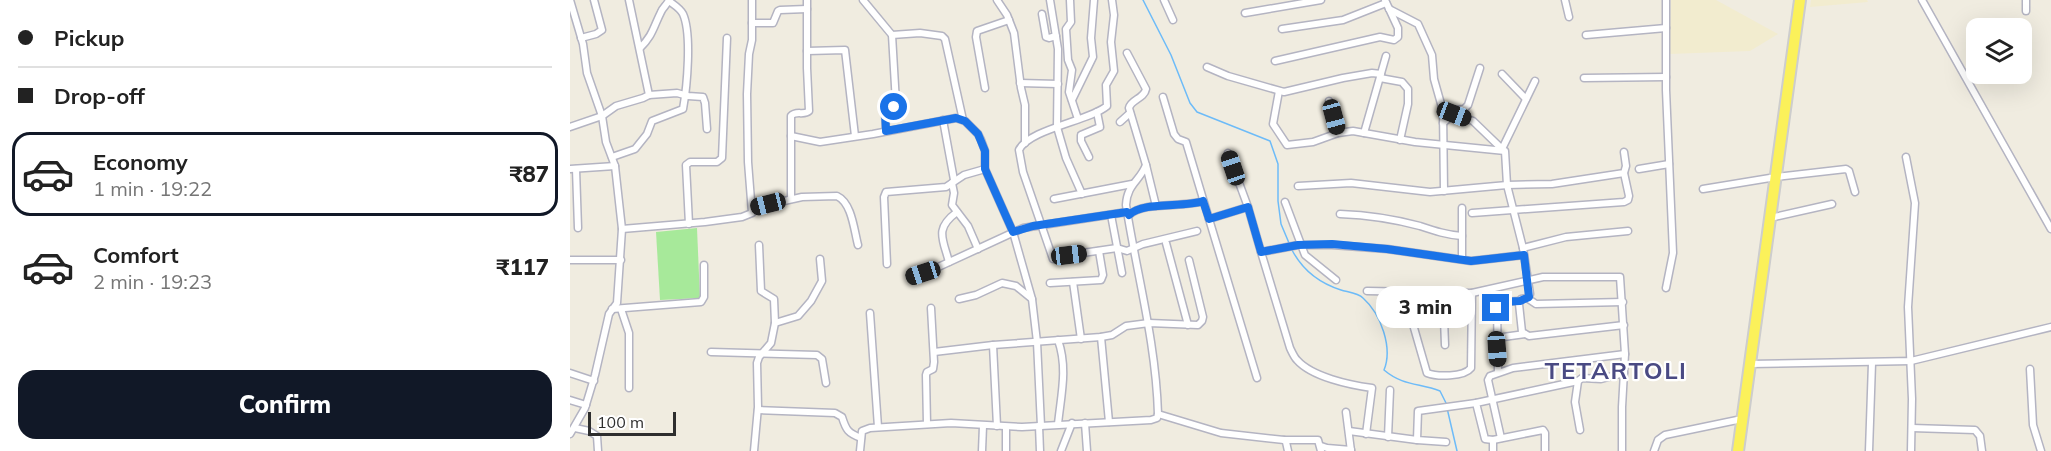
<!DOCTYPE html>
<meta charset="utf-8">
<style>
body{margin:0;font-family:Mulish,sans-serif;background:#f2f2f2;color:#222;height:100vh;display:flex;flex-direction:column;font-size:22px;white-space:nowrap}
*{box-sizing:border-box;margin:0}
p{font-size:20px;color:#767676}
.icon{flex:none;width:33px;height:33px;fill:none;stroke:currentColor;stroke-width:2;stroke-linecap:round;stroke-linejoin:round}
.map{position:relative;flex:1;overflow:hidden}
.drawer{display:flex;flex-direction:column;background:#fff;width:570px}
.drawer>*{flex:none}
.guide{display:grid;align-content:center;height:132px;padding:0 18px;background:#fff}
.tools{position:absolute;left:1396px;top:18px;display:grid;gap:12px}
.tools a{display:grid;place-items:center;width:66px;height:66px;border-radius:12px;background:#fff;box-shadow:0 6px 24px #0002;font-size:30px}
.scale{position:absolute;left:18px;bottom:15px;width:88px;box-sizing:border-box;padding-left:6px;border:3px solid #2e2e2e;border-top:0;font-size:16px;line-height:21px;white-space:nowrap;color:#2e2e2e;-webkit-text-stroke:4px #fff;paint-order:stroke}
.end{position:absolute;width:27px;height:27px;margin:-14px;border:8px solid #1a73e8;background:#fff;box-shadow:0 0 0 3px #fff}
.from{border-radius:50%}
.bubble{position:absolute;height:42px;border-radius:18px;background:#fff;box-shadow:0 6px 24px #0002;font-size:20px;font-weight:800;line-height:42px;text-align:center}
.car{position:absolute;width:18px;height:36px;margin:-18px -9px;border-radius:8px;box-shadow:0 0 4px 2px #0007;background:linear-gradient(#222 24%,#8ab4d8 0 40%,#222 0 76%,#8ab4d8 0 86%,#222 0)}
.guide b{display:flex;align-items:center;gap:21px;height:57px;font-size:22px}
.guide b+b{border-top:2px solid #e0e0e0}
.guide i{width:15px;height:15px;background:#222}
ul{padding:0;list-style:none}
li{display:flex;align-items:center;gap:18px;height:84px;margin:0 12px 9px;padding:0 6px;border:3px solid transparent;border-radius:18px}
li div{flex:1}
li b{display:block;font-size:22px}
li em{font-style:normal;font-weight:800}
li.active{border-color:#111827}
li>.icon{width:54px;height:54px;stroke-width:1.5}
.cta{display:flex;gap:12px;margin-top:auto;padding:12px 18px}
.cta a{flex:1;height:69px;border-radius:18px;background:#111827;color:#fff;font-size:24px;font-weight:800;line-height:69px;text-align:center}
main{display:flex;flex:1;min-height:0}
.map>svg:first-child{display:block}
.education{fill:#f2eccf}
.green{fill:#a7e99a}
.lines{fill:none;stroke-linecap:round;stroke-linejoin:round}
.stream{stroke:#6dbbf8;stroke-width:1.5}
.street-casing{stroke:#b4b4c2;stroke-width:9}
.primary-casing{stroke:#cdcdcd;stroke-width:14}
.street{stroke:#fff;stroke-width:6}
.primary{stroke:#fbf15a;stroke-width:10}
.route{stroke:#1a73e8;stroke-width:8}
.labels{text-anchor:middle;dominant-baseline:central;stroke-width:4.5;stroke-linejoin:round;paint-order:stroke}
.district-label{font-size:24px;font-weight:bold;letter-spacing:1.5px;fill:#4a4a83;stroke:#fff}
</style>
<main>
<section class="drawer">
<div class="guide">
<b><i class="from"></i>Pickup</b>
<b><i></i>Drop-off</b>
</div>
<ul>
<li class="active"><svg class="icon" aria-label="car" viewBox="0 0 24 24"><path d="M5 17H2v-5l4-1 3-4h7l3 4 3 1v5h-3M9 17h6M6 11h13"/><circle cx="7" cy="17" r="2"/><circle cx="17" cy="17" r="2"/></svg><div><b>Economy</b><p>1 min · 19:22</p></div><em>₹87</em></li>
<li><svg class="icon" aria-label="car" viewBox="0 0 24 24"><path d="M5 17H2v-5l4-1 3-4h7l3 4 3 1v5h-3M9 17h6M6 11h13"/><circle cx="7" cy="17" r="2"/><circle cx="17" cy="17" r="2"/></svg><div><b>Comfort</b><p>2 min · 19:23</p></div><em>₹117</em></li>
</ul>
<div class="cta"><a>Confirm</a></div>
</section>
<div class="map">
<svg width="1481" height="451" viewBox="0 0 1481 451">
<rect width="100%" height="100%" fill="#f0ece0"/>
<g class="education">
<polygon points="1101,0 1146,0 1208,34 1180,51 1099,54"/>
<polygon points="1241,0 1297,0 1298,2 1240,7"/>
</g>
<polygon class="green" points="127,228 130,298 90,300 86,232"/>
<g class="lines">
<g class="stream">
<polyline points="573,0 601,55 620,103 627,112 700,141 708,164 708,201 711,224 719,243"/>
<path d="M722 250C733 271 749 283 771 290 777 292 788 293 793 298 811 314 823 348 814 370 833 386 849 383 870 391L876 403"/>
<polyline points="877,408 887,451"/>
</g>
<defs>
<g id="street">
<polyline points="293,0 322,35 326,103 324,107 315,111 316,131"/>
<polyline points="427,0 437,15 444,33 451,88 455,105 455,143"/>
<polyline points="480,0 488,49 487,127 496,158 512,194"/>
<polyline points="500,0 501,22 496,29 498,60 502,70 499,92 508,119"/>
<polyline points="594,0 603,20"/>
<polyline points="995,0 999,17"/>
<polyline points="1096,0 1096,90 1103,253 1096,288"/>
<polyline points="1352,0 1481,229"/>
<polyline points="1456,0 1456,11"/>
<polyline points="819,9 848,24 862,55 864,79 873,111 874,191"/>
<polyline points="675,13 751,0"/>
<polyline points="472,14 476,37 479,38 486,36"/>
<polyline points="182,23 203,23 208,11 210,10 237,9"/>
<polyline points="712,29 773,20 816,3"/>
<polyline points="322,35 350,33 372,36 375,39 393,120"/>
<polyline points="1016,35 1096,28"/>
<polyline points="11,38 26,34 32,30 24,0"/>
<path d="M70 48C83 35 83 28 91 12 93 7 97 5 99 0"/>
<polyline points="237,51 275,50 285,136"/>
<polyline points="705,61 810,37 824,40 828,37 828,28 815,0"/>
<polyline points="637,67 658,76 714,92 773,78 802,73 811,74"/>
<polyline points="932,74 956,99"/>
<polyline points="810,78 832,82 838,89 838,104 830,140"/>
<polyline points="1014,78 1096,77"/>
<polyline points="450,83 488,84"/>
<polyline points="415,88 406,37 407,31 439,20"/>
<polyline points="709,91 703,124 717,145 743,142 768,133 783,131 845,142 935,151 937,185 953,248"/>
<polyline points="79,95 107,93 118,96 133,97 135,103 137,129"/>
<polyline points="593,97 604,134 608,139 616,142 639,219"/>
<polyline points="502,100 523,57 521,38 524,0"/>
<polyline points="759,101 768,133"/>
<polyline points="873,111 894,109 898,105 910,68"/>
<polyline points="373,120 384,180"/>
<polyline points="550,122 560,113"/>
<polyline points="873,123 884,114 903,121 932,149 965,81"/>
<polyline points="0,127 32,116 46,106 73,98 79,95 59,0"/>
<polyline points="794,133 816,56"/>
<polyline points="221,136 250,142 303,134 386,118 395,121 408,134 411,140 415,151 415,169 443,232 462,299"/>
<polyline points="658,153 678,207 691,252"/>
<path d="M42 157 65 149 77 134 82 121 113 109C117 87 122 34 113 14 110 8 104 5 99 1"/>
<polyline points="519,157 511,141 511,135 530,127 527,112"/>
<polyline points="1336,157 1345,203 1338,307 1342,399 1341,451"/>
<polyline points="576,165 586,206"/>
<polyline points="0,169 45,166"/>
<polyline points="6,169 8,228"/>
<polyline points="1069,169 1099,164"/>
<polyline points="382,183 384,193 382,205 398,226 408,249"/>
<polyline points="728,186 781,183 860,192 937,185 982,184 1054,173 1056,166 1054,152"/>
<polyline points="1133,189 1206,177 1276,169 1279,171 1285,192"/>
<path d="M221 199V116C226 110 234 116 239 111L237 68V0"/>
<polyline points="484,199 562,184"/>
<polyline points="715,202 735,255 766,280"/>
<polyline points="678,207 639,219 687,378"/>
<path d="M183 208 232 197 267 196C282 203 284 230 288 245"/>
<polyline points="902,213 1054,202 1058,200 1059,196 1054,173"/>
<path d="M770 214C797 215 824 219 850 226 865 231 877 235 892 236"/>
<polyline points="541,215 552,273"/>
<polyline points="1200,218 1262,204"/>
<polyline points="119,224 116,165 120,162 147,162 152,158 157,38"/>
<polyline points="52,229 135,222 172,217 182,213 178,162 177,94 179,54 182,40 182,0"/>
<polyline points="596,243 618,325"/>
<polyline points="189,245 191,291 204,299 205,323"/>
<polyline points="499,255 547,248 557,251 573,244 627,231"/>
<path d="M483 259 453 172 449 150C459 129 519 121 537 106L536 85 544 71 541 42 544 15 542 0"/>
<polyline points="892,259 892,208"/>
<polyline points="0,260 51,260"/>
<path d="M379 262C373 239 364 229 387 212"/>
<polyline points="317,264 314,197 316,192 376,187 394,175 415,169"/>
<path d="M341 277 364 269 453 228 557 212 559 215C573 201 613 208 633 201"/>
<polyline points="503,282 511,339"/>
<polyline points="480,283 531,280 533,275 529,251"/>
<polyline points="797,291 902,293 973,277 1050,277 1055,354 1052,407 1052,451"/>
<polyline points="841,291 845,313"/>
<polyline points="873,292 875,345"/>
<polyline points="957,298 966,304 1053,302"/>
<polyline points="389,299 406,295 432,283 446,286 462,299 467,342 471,426"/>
<polyline points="42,309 131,302 134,297 134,265"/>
<polyline points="51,309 59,333 59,388"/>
<polyline points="300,313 308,427"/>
<path d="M840 314 857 373C867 377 894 377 901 368L902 293"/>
<polyline points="1054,325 959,336 952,332 949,304 951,299 957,298 960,294 953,248 996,237 1058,231"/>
<polyline points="531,337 539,422"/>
<polyline points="926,338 955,334"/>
<polyline points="423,345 427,426"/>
<polyline points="141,352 247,355 252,359 256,383"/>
<polyline points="364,352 423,345 531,337 542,335 556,326 579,323 628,325 632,321 633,317 619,260"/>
<polyline points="1180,364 1341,361 1481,327"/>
<polyline points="1460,369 1463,425 1471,451"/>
<polyline points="928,372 927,304 930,302 950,301"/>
<polyline points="0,373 24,381"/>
<polyline points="0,400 16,405"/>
<path d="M188 410 265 413 272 417C276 430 278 433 291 438"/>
<polyline points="776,412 781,451"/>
<polyline points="588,414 651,433 714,440 716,442 718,451"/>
<polyline points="515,423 517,451"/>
<polyline points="357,424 356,375 357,372 363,369 364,362 361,308"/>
<path d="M488 424C491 395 498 368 488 340"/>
<polyline points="469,426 470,451"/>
<polyline points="436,427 436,451"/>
<polyline points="5,428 19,431 27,436 28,451"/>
<polyline points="1342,428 1405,430 1410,436 1412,451"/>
<polyline points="1010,430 1005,402 1008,381 1012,378 1031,379 1054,373"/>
<polyline points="779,431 847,440"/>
<polyline points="0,434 15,408 25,375 39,314 47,303 52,229 45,166 36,142 32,116 17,73 13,44 0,0"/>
<path d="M796 434 802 388C780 385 742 377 727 360 724 357 722 352 720 348L691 252 728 245H762L817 249 901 261 954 255"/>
<polyline points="818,437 820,390"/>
<polyline points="931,438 918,380 920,376 943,368 1055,354"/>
<polyline points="714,440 748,440 751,451"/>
<polyline points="923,440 923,451"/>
<polyline points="876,442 847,440 848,411 906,403"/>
<polyline points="751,446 757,448 781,450"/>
<polyline points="184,451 188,407 187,363 189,357 201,343 205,323 228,316 241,301 252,281 250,259"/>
<path d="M290 451 292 431 300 428 381 423 452 427 581 420 587 418 588 414C586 343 567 275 556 205 557 184 570 181 576 165L559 108C561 99 574 99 576 89L557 53"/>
<polyline points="412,451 413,426"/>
<polyline points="491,451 502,423"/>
<polyline points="975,451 975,433 973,430 923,440 915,439 906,403 1008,381"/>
<polyline points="1084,451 1088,440 1095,435 1172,419"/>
<polyline points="1299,451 1302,363"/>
</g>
<polyline id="primary" points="1168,451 1230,0"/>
</defs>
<use href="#street" class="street-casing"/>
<use href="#primary" class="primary-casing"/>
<use href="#street" class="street"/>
<use href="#primary" class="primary"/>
</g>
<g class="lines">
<path class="route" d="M324 107 315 111 316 131 386 118 395 121 408 134 415 151V169L443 232 463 226 557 212 559 215C573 201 614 208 633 201L639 219 678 207 691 252 728 245 762 244 817 249 901 261 954 255 959 297 950 301 930 302 926 308"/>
</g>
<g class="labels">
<g class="district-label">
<text x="1046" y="370">TETARTOLI</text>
</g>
</g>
</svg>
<div class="tools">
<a><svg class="icon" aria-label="layers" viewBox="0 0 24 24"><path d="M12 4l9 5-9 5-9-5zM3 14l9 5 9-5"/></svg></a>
</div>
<div class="scale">100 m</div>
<i class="end from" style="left:324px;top:107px"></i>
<i class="end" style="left:926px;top:308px"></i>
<div class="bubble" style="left:806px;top:286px;width:99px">3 min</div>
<i class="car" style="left:884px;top:114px;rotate:111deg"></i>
<i class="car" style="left:764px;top:117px;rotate:165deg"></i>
<i class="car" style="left:663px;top:168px;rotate:341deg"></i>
<i class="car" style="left:198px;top:204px;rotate:256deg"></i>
<i class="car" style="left:499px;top:255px;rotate:83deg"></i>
<i class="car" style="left:353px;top:273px;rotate:252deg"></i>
<i class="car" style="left:927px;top:349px;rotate:176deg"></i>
</div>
</main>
